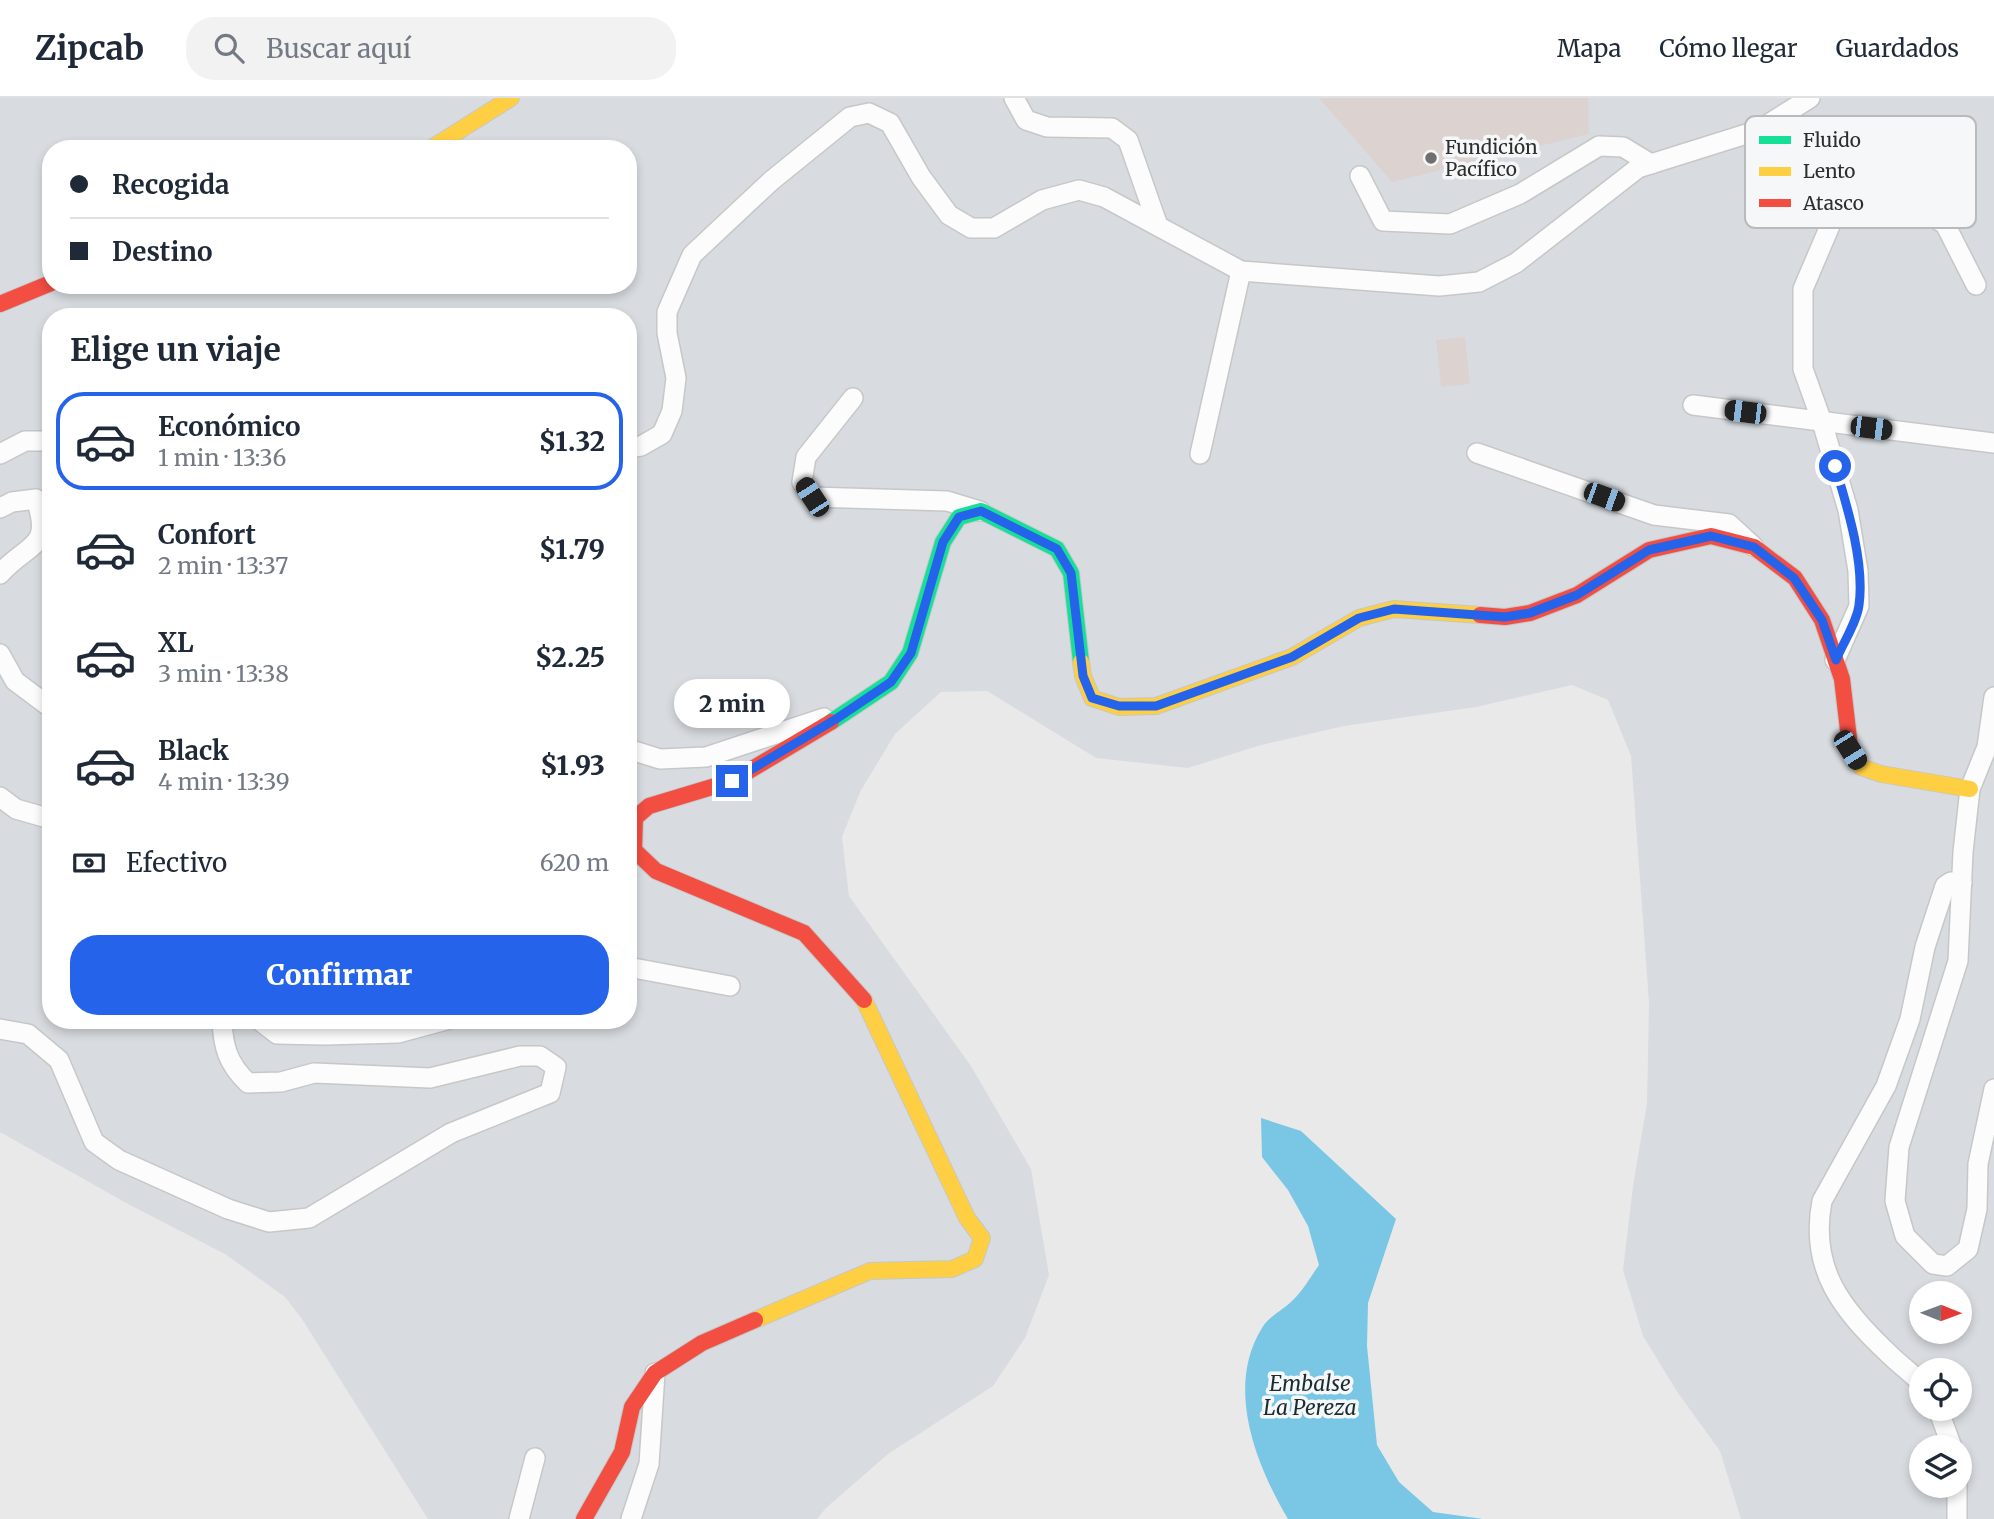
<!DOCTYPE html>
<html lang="es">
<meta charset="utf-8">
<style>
body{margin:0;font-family:Merriweather,serif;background:#f2f2f3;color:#1f2937;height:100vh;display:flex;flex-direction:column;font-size:26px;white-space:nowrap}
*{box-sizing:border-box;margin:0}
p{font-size:23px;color:#747a83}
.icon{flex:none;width:38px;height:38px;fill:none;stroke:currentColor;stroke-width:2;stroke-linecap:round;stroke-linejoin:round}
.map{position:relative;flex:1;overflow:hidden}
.details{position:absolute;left:42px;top:210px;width:595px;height:721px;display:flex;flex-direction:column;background:#fff;border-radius:28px;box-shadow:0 4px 10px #0003}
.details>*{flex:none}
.top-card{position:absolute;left:42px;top:42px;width:595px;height:154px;border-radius:28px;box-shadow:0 4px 10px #0003;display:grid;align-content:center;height:154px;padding:0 28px;background:#fff}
.needle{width:46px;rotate:91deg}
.fabs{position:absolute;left:1909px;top:1183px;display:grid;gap:14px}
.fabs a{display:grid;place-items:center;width:63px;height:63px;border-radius:50%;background:#fff;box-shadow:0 4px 10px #0003;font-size:35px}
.end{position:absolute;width:32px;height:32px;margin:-16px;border:9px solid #2563eb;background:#fff;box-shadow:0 0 0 4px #fff}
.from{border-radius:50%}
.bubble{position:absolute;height:49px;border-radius:24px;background:#fff;box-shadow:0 4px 10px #0003;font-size:23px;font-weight:800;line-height:49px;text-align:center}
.car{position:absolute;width:21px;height:42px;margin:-21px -10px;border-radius:9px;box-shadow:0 0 5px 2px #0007;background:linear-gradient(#222 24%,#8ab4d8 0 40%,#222 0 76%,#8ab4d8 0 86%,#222 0)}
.top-card b{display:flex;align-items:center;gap:24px;height:66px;font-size:26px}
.top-card b+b{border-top:2px solid #e0e1e3}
.top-card i{width:18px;height:18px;background:#1f2937}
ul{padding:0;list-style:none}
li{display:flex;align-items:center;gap:21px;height:98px;margin:0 14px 10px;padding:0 14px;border:4px solid transparent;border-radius:28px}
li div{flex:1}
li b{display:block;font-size:26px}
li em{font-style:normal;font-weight:800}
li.on{border-color:#2563eb}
li>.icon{width:63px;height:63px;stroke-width:1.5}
h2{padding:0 28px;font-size:32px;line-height:84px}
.pay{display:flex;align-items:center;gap:18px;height:77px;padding:0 28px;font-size:26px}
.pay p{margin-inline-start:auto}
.cta{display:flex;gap:14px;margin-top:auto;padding:14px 28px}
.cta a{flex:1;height:80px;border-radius:28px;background:#2563eb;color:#fff;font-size:28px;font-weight:800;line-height:80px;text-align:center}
header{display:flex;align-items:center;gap:42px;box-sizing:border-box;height:98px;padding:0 35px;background:#fff;border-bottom:2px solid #e0e1e3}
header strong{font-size:33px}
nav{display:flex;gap:38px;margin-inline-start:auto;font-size:24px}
.search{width:490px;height:63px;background:#f2f2f3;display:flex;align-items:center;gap:18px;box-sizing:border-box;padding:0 24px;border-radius:28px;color:#747a83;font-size:26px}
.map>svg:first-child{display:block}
.built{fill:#d8dce0;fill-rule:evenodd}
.water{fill:#7ac7e5}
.building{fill:#dcd2d0}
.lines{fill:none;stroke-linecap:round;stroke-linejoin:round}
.street-casing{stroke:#c6c7c7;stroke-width:22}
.fast-casing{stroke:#c6c7c7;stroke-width:18}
.slow-casing{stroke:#c6c7c7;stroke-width:18}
.jam-casing{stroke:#c6c7c7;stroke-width:18}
.street{stroke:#fcfcfc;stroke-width:19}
.fast{stroke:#16e098;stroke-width:16}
.slow{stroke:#ffcf43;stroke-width:16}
.jam{stroke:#f24e42;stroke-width:16}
.route{stroke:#2563eb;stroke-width:9}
.poi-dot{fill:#6f6f70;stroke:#f5f7f8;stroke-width:2.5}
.labels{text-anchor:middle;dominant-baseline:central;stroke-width:7;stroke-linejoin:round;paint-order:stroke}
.poi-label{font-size:19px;fill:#2d2e2e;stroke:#f5f7f8;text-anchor:start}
.water-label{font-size:21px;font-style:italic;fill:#192c34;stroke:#f5f7f8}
.key{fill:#f5f7f8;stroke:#b9bbbb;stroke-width:2}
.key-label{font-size:19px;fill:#2d2e2e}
</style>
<header>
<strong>Zipcab</strong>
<div class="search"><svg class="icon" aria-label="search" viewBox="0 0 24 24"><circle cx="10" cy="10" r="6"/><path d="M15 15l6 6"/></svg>Buscar aquí</div>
<nav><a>Mapa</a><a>Cómo llegar</a><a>Guardados</a></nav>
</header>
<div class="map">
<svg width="1994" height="1421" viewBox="0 0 1994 1421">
<rect width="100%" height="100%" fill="#e9e9ea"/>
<path class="built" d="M0 0H1994V1421H1741L1720 1353 1678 1295 1643 1238 1623 1172 1633 1088 1647 1005 1649 905 1631 658 1608 602 1572 587 1476 609 1344 628 1261 647 1188 670 1096 660 987 593 941 594 895 636 860 694 842 739 849 798 971 968 1031 1071 1049 1177 1025 1240 993 1288 888 1356 826 1410 817 1421H428L302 1221 285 1199 225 1156 128 1106 0 1034ZM51 51H628V187H51ZM51 219H628V922H51ZM1922 1195H1960V1234H1922ZM1922 1272H1960V1311H1922ZM1922 1349H1960V1388H1922Z"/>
<path class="water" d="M1261 1020 1301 1033 1396 1121 1368 1205 1367 1248 1377 1347 1399 1384 1433 1414 1483 1421H1288C1256 1367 1225 1289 1262 1230 1269 1218 1285 1211 1294 1201 1304 1191 1311 1178 1319 1167L1308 1128 1288 1092 1262 1059Z"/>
<g class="building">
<polygon points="1319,0 1588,0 1589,36 1392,84"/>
<polygon points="1465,239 1470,286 1441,289 1436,242"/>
</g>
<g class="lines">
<defs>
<g id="street">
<polyline points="1014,0 1026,22 1047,29 1112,30 1128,42 1158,128"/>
<polyline points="1360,78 1383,123 1450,126 1520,96 1599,48 1623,49 1651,66"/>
<polyline points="853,300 806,359 802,384 812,399 947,403 980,413"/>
<polyline points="1693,307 1994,345"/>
<polyline points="628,350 641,348 662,336 672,313 676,280 667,235 667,214 692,157 771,83 850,19 869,15 890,25 921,79 949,117 971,130 994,130 1042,102 1079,92 1104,99 1241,173 1439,188 1479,184 1516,165 1638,70 1759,32 1810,0"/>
<polyline points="1477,355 1654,417 1729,426 1753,448"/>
<polyline points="0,356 25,343 51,343"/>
<polyline points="1200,356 1241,173"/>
<path d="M0 410 12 404 36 401C53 452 28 444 0 476"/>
<polyline points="0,556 15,583 51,610"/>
<polyline points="1835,562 1859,508 1858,473 1848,412 1822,324 1803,271 1803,191 1832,123 1858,101 1907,105 1945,126 1976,187"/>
<polyline points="1994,599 1987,649 1970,691 1963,754 1958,863 1899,1049 1895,1103 1905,1138 1933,1166 1947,1168 1968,1151 1977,1111 1978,1066 1994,991"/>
<polyline points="628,651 660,661 706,659 824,620"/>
<polyline points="0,699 16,711 51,721"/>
<polyline points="628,869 730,888"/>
<polyline points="259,922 277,936 325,937 398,935 446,922"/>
<path d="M0 931 28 936 59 962 94 1044 119 1062 228 1111 269 1124 309 1120 451 1035 550 995 556 969 540 958H520L430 980 314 975 281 984 248 985C228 966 223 949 222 922"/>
<path d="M1922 1286C1912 1275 1900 1267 1890 1257 1842 1212 1809 1171 1822 1103L1886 988 1910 921 1925 849 1945 788 1951 784 1962 785"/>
<polyline points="1938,1311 1952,1349"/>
<polyline points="1957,1388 1957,1421"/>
<polyline points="519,1421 535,1360"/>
<polyline points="631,1421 649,1366 655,1275"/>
</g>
<polyline id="fast" points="831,624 891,584 910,555 943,444 959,419 981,413 1057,451 1071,475 1081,564"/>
<g id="slow">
<polyline points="430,51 511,0"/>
<polyline points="1081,564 1083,578 1092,600 1119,609 1156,608 1292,559 1359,520 1394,511 1480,517"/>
<polyline points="1850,649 1861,669 1881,676 1970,691"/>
<polyline points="755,1222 870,1173 952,1171 975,1161 982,1140 967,1120 864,902"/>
</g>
<g id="jam">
<polyline points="0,206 51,185"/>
<polyline points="1480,517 1505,519 1530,515 1577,497 1649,452 1711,438 1754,449 1795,480 1822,522 1842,581 1850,649"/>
<polyline points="831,624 732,683 649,708 635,720 634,752 656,773 804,835 864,902"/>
<polyline points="584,1421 622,1354 632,1309 655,1275 702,1245 755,1222"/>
</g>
</defs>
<use href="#street" class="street-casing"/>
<use href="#fast" class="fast-casing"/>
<use href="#slow" class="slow-casing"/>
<use href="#jam" class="jam-casing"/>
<use href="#street" class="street"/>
<use href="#fast" class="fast"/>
<use href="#slow" class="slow"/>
<use href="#jam" class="jam"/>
</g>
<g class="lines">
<path class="route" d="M732 683 836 621 891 584 911 555 943 444 959 419 981 413 1057 451 1071 475 1083 578 1092 600 1119 608H1156L1292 559 1359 520 1394 511 1505 519 1530 515 1577 497 1649 452 1711 438 1754 449 1794 480 1822 522 1836 562C1843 545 1857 524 1859 507 1865 465 1847 408 1835 368"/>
</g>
<circle class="poi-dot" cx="1431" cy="60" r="7"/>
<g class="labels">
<g class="poi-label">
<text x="1445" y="49">Fundición<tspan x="1445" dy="22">Pacífico</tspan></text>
</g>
<g class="water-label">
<text x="1310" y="1285">Embalse<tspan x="1310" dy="24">La Pereza</tspan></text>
</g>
</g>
<rect x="1745" y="18" width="231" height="112" rx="10" class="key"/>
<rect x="1759" y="38" width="32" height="8" fill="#16e098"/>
<rect x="1759" y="69" width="32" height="9" fill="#ffcf43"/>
<rect x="1759" y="101" width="32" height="8" fill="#f24e42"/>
<g class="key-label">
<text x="1803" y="49">Fluido</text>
<text x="1803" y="80">Lento</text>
<text x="1803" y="112">Atasco</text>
</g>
</svg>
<div class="fabs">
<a><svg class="needle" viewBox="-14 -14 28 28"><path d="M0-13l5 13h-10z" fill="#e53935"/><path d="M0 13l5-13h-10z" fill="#747a83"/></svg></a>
<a><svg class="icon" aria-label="locate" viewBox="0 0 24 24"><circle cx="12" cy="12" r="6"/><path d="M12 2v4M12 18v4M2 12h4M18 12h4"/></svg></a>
<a><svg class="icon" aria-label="layers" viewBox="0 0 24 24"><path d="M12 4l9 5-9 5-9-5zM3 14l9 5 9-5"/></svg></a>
</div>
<i class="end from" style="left:1835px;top:368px"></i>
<i class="end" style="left:732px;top:683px"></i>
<div class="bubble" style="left:674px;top:581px;width:116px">2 min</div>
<i class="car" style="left:1745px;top:314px;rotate:277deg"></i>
<i class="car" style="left:1871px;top:330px;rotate:97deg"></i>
<i class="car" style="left:812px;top:399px;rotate:327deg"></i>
<i class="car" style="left:1604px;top:399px;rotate:110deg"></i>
<i class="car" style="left:1850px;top:652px;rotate:148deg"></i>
<div class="top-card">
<b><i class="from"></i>Recogida</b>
<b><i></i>Destino</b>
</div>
<section class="details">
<h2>Elige un viaje</h2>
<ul>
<li class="on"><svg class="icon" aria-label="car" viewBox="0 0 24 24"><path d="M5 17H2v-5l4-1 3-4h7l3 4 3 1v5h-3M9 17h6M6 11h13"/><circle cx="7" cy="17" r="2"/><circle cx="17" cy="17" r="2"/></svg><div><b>Económico</b><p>1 min · 13:36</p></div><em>$1.32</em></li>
<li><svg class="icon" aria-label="car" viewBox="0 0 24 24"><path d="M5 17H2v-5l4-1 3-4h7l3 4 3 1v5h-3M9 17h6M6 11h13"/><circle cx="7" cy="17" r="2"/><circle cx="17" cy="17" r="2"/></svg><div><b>Confort</b><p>2 min · 13:37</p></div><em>$1.79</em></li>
<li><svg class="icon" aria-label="car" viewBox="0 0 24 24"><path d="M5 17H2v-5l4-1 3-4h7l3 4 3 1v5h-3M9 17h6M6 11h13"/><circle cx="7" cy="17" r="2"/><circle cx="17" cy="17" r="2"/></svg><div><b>XL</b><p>3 min · 13:38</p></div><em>$2.25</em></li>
<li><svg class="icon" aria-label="car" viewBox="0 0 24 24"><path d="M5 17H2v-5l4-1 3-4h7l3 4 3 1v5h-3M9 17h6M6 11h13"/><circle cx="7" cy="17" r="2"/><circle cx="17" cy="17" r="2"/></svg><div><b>Black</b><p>4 min · 13:39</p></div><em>$1.93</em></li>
</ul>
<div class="pay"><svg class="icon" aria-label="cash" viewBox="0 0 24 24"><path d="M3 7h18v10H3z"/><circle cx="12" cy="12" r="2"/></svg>Efectivo<p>620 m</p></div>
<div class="cta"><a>Confirmar</a></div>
</section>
</div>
